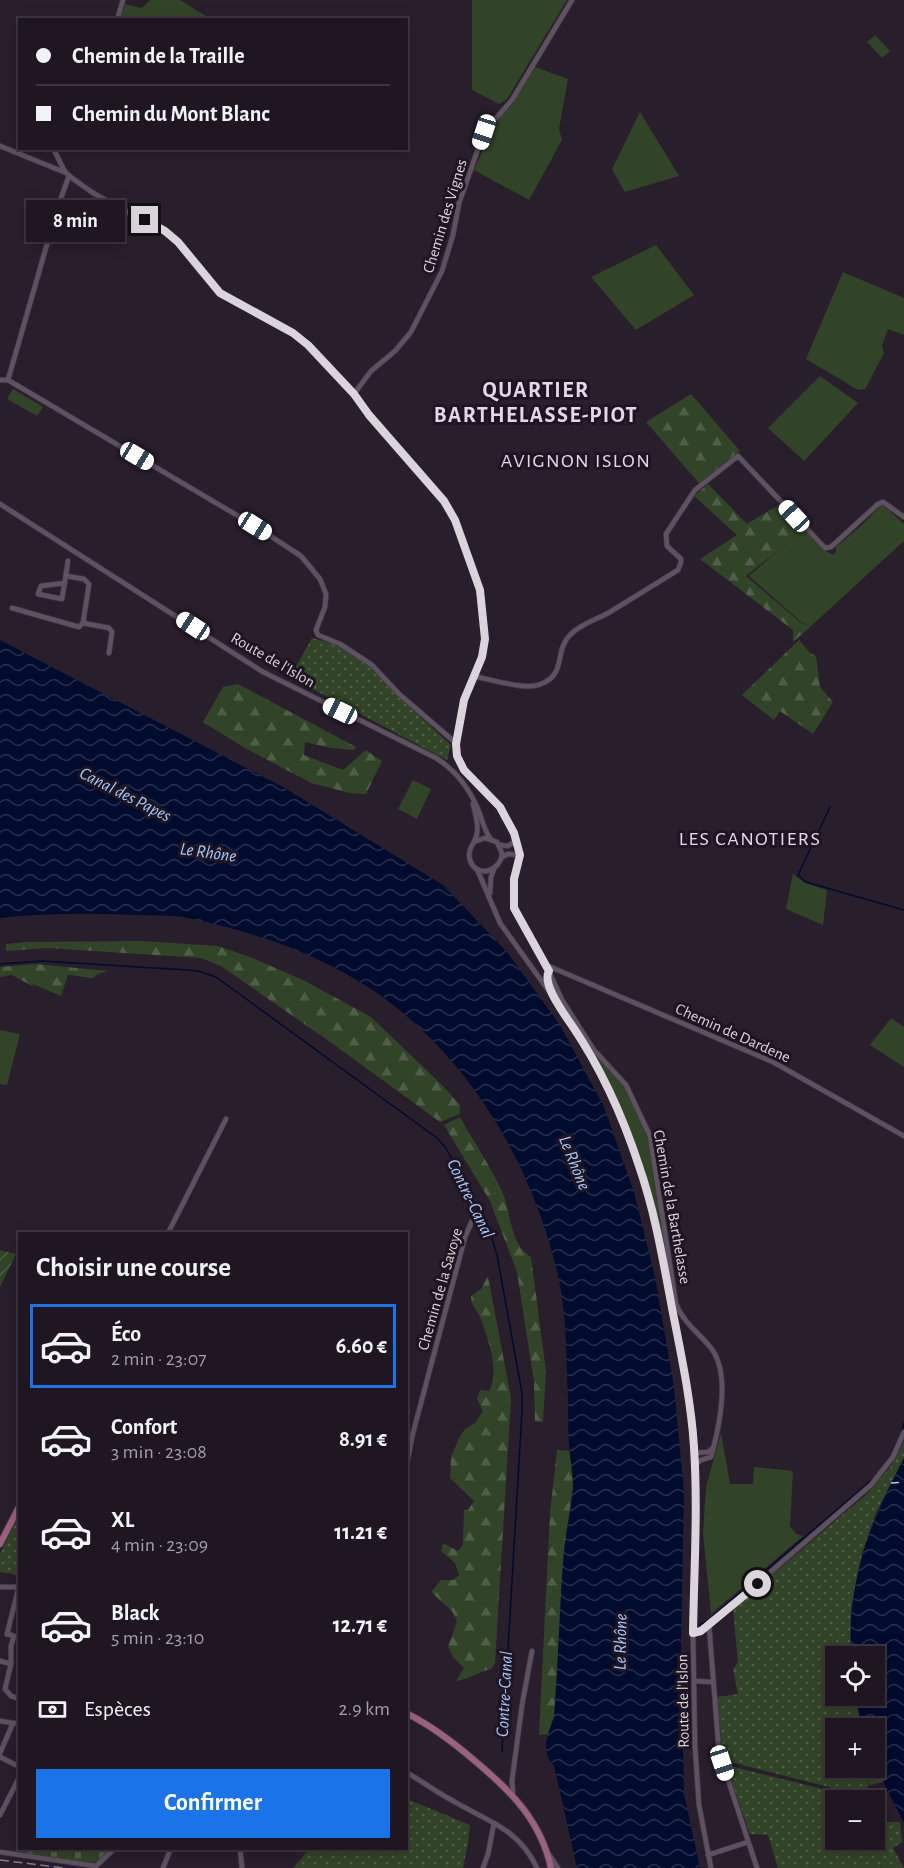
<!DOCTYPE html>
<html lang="fr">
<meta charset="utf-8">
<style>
body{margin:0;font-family:"Alegreya Sans",sans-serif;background:#2c232e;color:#f1f3f6;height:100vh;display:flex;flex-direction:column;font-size:22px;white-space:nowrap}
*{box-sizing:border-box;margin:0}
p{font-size:20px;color:#a19fa5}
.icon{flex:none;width:33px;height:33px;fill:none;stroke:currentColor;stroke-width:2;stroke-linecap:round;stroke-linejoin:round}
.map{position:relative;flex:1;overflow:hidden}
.sheet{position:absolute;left:18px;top:1232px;width:390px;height:618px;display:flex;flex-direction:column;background:#1f1621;border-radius:0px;box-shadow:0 3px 15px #0003,0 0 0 2px #3c353f}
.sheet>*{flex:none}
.guide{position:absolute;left:18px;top:18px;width:390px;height:132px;border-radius:0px;box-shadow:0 3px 15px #0003,0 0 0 2px #3c353f;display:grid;align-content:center;height:132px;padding:0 18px;background:#1f1621}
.fabs{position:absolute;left:825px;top:1646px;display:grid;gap:12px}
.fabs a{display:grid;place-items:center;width:60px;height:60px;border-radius:0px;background:#1f1621;box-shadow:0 3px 15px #0003,0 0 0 2px #3c353f;font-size:30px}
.end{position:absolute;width:27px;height:27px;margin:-14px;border:8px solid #dbd4dd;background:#111;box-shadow:0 0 0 3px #111}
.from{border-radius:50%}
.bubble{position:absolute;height:42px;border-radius:0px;background:#1f1621;box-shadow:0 3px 15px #0003,0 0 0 2px #3c353f;font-size:20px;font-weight:700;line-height:42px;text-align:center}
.car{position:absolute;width:18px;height:36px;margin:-18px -9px;border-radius:8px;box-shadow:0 0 4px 2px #0007;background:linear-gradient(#fff 24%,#345 0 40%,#fff 0 76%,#345 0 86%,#fff 0)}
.guide b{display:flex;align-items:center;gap:21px;height:57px;font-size:22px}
.guide b+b{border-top:2px solid #3c353f}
.guide i{width:15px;height:15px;background:#f1f3f6}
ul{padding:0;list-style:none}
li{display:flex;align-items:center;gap:18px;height:84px;margin:0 12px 9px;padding:0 6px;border:3px solid transparent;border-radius:0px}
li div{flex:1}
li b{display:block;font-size:22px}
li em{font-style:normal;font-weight:700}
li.on{border-color:#1a73e8}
li>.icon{width:54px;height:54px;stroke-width:1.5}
h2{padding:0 18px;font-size:27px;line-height:72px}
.pay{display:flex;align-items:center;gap:15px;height:66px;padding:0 18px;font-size:22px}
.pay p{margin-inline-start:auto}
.cta{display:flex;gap:12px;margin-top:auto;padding:12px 18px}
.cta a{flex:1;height:69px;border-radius:0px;background:#1a73e8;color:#fff;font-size:24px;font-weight:700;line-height:69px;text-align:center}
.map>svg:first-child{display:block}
.grass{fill:#324427}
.forest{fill:url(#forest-firs)}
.cemetery{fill:url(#cemetery-stones)}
.park{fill:url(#park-dots)}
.garden{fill:url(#garden-furrows)}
.water{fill:url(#water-waves)}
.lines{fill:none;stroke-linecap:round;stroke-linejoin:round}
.stream{stroke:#000b2e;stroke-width:1.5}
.ferry{stroke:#a5c9ff;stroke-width:1.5;stroke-dasharray:8 6;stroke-linecap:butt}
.minor-casing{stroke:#413944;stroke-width:6}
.major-casing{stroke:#413944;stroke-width:8}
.minor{stroke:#5e5161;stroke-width:4.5}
.major{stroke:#9c617e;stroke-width:6}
.rail{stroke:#857c87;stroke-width:1.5;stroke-dasharray:9 4.5;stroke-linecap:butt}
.route{stroke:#dbd4dd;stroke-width:8}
.labels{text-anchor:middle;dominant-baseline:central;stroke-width:6;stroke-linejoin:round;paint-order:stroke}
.street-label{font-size:16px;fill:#dbd4dd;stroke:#1f1522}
.water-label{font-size:18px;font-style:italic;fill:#a5c9ff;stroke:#1f1522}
.quarter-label{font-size:20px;letter-spacing:1.5px;fill:#e5d7ea;stroke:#1f1522}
.district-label{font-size:22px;font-weight:bold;letter-spacing:1.5px;fill:#e5d7ea;stroke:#1f1522}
</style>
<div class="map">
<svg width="904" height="1868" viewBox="0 0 904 1868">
<defs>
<pattern id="forest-firs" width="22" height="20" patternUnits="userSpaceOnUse" patternTransform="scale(1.5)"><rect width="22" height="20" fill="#324427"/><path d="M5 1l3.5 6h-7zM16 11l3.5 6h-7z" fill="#4f5e46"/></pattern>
<pattern id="cemetery-stones" width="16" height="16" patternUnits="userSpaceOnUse" patternTransform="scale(1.5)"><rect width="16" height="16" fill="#324427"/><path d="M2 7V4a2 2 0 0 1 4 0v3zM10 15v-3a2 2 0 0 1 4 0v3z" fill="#4f5e46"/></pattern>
<pattern id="park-dots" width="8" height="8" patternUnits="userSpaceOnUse" patternTransform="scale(1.5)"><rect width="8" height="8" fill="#324427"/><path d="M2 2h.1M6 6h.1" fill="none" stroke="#4f5e46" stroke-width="1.8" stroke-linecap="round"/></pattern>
<pattern id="garden-furrows" width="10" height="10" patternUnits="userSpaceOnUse" patternTransform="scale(1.5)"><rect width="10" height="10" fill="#324427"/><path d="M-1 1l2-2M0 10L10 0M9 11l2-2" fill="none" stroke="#4f5e46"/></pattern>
<pattern id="water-waves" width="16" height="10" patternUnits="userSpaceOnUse" patternTransform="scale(1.5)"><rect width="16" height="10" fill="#000b2e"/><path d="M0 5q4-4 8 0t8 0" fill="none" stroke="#252e4c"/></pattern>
</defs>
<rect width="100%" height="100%" fill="#291e2c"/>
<g class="grass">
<polygon points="150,0 180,0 206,16 205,19 120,19 125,4 142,8"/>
<polygon points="472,0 567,0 507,99 499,104 472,90"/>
<polygon points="875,35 890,51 882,58 867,42"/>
<polygon points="535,67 568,79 559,129 562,140 529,200 474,170 495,122 512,105"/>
<polygon points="640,112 679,176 625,192 612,169"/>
<polygon points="656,245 694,295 636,330 591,277"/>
<polygon points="843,272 904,298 904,335 888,329 882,345 884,353 865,389 858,390 806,359"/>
<polygon points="820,376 858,403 804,461 768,428"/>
<polygon points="13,389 43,407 37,416 7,399"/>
<polygon points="882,504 904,524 904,541 811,626 801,622 749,576 780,549 806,531 826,551 833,555 836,552 836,547 862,525"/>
<polygon points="413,780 431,789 417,819 398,809"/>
<polygon points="793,874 805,883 827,890 823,925 786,909"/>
<polygon points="891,1018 904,1027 904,1067 870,1045"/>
<polygon points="0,1030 20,1034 7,1085 0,1084"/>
<polygon points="591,1052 621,1081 649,1137 667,1260 646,1176 621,1109"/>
<polygon points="721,1433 730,1484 753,1484 754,1467 793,1471 790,1526 796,1534 803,1536 711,1614 703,1533 706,1487"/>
</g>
<g class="forest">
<polygon points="691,394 740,451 699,483 646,422"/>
<polygon points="708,484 747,524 780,504 806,531 780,549 746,576 801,623 811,626 793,642 793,630 700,559 737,535 694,496"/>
<polygon points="799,640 810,653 816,656 820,687 833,702 813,734 780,711 774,720 742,695"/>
<polygon points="238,684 356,747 354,750 331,748 305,742 304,755 343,770 366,750 382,761 366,794 350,793 311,783 245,748 203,722 223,687"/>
<polygon points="141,941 218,946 250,957 303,980 371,1017 443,1086 460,1105 460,1114 440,1122 333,1044 221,966 201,958 48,948 6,951 6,944 28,942"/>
<polygon points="36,964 108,971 98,974 93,978 68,975 61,996 33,984 32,986 12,975 0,977 0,967"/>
<path d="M460 1117C475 1145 494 1170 505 1199 511 1219 512 1246 531 1257L546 1371 543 1422H535L534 1382 517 1272 490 1201 444 1125Z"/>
<path d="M488 1276 511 1398 495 1663 491 1669C478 1672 470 1679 456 1681L464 1668 453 1657 448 1647 457 1621 452 1611 431 1592 441 1580H453L459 1575 455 1563 441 1551 443 1543 458 1551 463 1545 464 1510H468L474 1501 450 1478 451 1457 460 1436 465 1429 475 1423 483 1411 477 1399 480 1390 489 1391C500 1369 488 1339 480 1317 476 1307 472 1310 471 1296L481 1289Z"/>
<polygon points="557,1450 570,1451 573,1487 564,1549 554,1717 548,1734 539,1735 550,1513"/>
</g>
<polygon class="cemetery" points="27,1848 112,1848 96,1863 26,1854 24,1853"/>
<g class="park">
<polygon points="312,638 339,645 371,667 413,710 451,745 447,760 290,677"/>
<polygon points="904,1442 904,1457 875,1515 862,1553 851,1609 850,1656 836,1656 835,1633 835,1636 836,1695 840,1695 841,1698 841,1695 854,1695 862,1728 836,1728 836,1767 874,1767 875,1761 883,1782 870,1785 866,1775 869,1785 860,1795 727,1761 723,1758 717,1697 738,1694 733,1669 738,1662 733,1608 867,1494 891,1466"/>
<polygon points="19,1515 19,1575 0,1572 0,1554"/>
<polygon points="726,1765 859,1798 859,1800 836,1800 836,1839 874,1839 875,1822 900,1822 902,1842 893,1848 904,1868 778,1868 768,1835 750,1834"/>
<polygon points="407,1799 470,1825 468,1843 463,1868 293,1868 310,1848 406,1848"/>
</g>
<polygon class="garden" points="0,1250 16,1254 0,1287"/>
<g class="water">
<path d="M0 640 283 787 443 885 507 952 560 1025 604 1107 634 1192 655 1277 674 1387 684 1493 681 1644 684 1794 700 1868H577L554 1766C540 1749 547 1737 554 1717 559 1662 559 1607 564 1552 566 1530 572 1509 573 1487 574 1474 570 1459 569 1446 568 1430 568 1414 568 1399 566 1360 567 1319 559 1280 534 1166 469 1055 371 989 316 952 248 930 183 917 168 915 151 916 136 915 90 913 45 913 0 918Z"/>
<path d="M904 1459V1823L886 1788 875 1759 874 1728H863L855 1695H874V1656H851C851 1641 850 1624 852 1609 857 1556 879 1505 904 1459Z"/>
</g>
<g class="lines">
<g class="stream">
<polyline points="830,807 798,875 806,882 904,910"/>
<polyline points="0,964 42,961 187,970 198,971 216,977 437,1138 446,1148 491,1235 497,1255 522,1393 522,1411 502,1751"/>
<polyline points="901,1434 904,1423"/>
<polyline points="713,1616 874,1478"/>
<polyline points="699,1625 705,1622"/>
</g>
<polyline class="ferry" points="891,1483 904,1482"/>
<defs>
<g id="minor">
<polyline points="117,20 123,0"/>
<polyline points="0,146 64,172"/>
<path d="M53 148 65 172 72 178 93 193 173 237 220 293 293 333 308 345 354 394 369 415 444 501 455 520 480 590 485 639 482 657 464 700 457 744V756L464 770 499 807 517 840 520 855 514 879 513 900 518 915 546 965 562 1000 594 1050 626 1085 650 1136 676 1304C683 1322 700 1334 711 1348 731 1374 719 1428 711 1457L701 1460 695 1465"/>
<polyline points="0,380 8,380 255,526 301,556 320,579 326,594 325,607 316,630 318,635 340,644 372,665 399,694 457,744"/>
<polyline points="8,380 58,206 69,176"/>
<polyline points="354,394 371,371 395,351 411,332 442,271 453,235 459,203 484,132 512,100 572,0"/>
<path d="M0 504 263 672 436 758C455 770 468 786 477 807 482 818 483 828 490 838"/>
<polyline points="66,576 84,579 89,584 83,623"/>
<polyline points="65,583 41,586 38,594 62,599 68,561"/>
<polyline points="12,608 79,627 83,623 109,628 112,632 109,653"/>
<path d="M473 676C490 679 526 691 541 684 567 674 554 651 570 635 580 624 598 619 610 612 633 598 655 584 678 570L681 562V559L667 546 666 534 695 490 738 456 825 548 831 547 878 504 883 502 904 517"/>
<path d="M473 804C475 813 479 824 477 833 476 843 466 849 470 860 476 879 501 872 502 853L497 842 485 838 474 842"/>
<polyline points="500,845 508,846 517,840"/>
<polyline points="502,857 508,854 520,855"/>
<polyline points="477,869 500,923 553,997 579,1036 605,1081 631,1141 649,1199 686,1378 693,1422 696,1508 693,1633 695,1746 699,1805 711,1868"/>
<polyline points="490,893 491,877 494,869"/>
<polyline points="546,965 773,1062 904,1136"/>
<polyline points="548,971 547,976 552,991"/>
<polyline points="168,1233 226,1119"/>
<polyline points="695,1453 708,1452 712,1449"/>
<polyline points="406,1468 413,1433 465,1237 472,1221"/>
<polyline points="0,1587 20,1587"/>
<polyline points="709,1625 719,1752 757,1868"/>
<polyline points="693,1633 701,1631 709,1625 871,1485 893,1457 904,1432"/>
<polyline points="7,1634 14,1636 11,1646 11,1664 5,1689 11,1696 20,1699"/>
<polyline points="7,1634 18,1590"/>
<polyline points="0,1661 11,1664"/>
<polyline points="694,1681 713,1682"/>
<polyline points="0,1721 20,1724"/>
<polyline points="0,1753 13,1723"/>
<polyline points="0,1757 20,1767"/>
<path d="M406 1772C423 1782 438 1793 455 1802 489 1822 519 1829 537 1868"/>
<polyline points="513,1795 512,1781 522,1705 532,1651"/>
<polyline points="0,1815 20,1776"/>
<polyline points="240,1848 242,1868"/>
<polyline points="0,1852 96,1866 115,1848"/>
<polyline points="548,1853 558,1868"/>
<polyline points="708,1855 748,1842"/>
<polyline points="163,1868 171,1848"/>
<polyline points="483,1868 488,1854 494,1823"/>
</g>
<g id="major">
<polyline points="0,1544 20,1505"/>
<path d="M406 1713C432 1726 453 1742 475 1761 511 1791 541 1821 551 1868"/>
</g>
</defs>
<use href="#minor" class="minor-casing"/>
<use href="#major" class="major-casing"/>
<use href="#minor" class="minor"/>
<use href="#major" class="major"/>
<polyline class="rail" points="0,1860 64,1868"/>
</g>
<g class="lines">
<path class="route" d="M145 220 165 231 178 242 220 293 293 333 308 345 354 394 369 415 444 501 455 520 480 590 485 639 482 657 464 700 456 744 457 756 464 770 500 807 514 833 520 855 514 879V908L549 971C541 984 565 1015 573 1027 602 1070 623 1117 639 1166 655 1212 663 1260 672 1308 681 1354 691 1400 694 1447 698 1509 694 1571 693 1633L701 1631 758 1584"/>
</g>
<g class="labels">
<g class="street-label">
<text transform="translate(445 216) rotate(-73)">Chemin des Vignes</text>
<text transform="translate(273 660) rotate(30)">Route de l'Islon</text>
<text transform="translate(733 1033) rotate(24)">Chemin de Dardene</text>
<text transform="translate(672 1207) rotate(80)">Chemin de la Barthelasse</text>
<text transform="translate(440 1289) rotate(-74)">Chemin de la Savoye</text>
<text transform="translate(683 1701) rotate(-91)">Route de l'Islon</text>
</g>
<g class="water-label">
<text transform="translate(125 795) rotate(27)">Canal des Papes</text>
<text transform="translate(208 853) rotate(8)">Le Rhône</text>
<text transform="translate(574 1163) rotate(68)">Le Rhône</text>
<text transform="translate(470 1199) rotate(64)">Contre-Canal</text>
<text transform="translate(621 1642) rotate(-89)">Le Rhône</text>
<text transform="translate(505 1694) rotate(-87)">Contre-Canal</text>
</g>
<g class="quarter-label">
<text x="576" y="461">AVIGNON ISLON</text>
<text x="750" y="839">LES CANOTIERS</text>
</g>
<g class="district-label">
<text x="536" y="390">QUARTIER<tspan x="536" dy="25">BARTHELASSE-PIOT</tspan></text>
</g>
</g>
</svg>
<div class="fabs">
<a><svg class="icon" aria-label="locate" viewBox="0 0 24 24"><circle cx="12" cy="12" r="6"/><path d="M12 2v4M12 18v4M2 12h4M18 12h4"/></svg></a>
<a>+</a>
<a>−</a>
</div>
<i class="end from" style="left:758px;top:1584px"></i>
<i class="end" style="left:145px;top:220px"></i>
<div class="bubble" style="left:26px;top:200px;width:99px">8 min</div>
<i class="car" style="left:484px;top:132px;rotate:198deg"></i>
<i class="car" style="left:137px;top:456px;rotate:121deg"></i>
<i class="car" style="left:794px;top:516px;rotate:317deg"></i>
<i class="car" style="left:255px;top:526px;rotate:122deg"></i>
<i class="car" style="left:193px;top:626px;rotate:303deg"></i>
<i class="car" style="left:340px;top:711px;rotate:296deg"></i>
<i class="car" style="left:722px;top:1763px;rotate:162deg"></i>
<div class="guide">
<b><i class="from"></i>Chemin de la Traille</b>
<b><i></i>Chemin du Mont Blanc</b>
</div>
<section class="sheet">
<h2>Choisir une course</h2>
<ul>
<li class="on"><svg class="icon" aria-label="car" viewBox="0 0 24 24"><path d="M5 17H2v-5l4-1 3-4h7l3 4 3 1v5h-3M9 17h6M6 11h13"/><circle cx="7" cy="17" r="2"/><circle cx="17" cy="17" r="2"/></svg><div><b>Éco</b><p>2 min · 23:07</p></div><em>6.60 €</em></li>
<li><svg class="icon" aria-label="car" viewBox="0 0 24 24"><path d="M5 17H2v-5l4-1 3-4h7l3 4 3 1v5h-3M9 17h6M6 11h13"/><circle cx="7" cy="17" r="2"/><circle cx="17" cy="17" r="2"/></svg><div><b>Confort</b><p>3 min · 23:08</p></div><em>8.91 €</em></li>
<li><svg class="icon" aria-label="car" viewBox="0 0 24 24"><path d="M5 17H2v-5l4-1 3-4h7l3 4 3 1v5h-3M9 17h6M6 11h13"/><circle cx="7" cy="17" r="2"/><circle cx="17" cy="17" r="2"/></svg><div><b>XL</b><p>4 min · 23:09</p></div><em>11.21 €</em></li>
<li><svg class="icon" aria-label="car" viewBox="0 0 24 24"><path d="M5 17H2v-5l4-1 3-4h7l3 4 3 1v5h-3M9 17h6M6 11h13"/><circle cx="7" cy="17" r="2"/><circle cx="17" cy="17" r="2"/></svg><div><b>Black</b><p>5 min · 23:10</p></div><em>12.71 €</em></li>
</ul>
<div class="pay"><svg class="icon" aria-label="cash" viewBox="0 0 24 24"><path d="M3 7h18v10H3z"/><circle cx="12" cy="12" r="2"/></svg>Espèces<p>2.9 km</p></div>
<div class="cta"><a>Confirmer</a></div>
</section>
</div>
